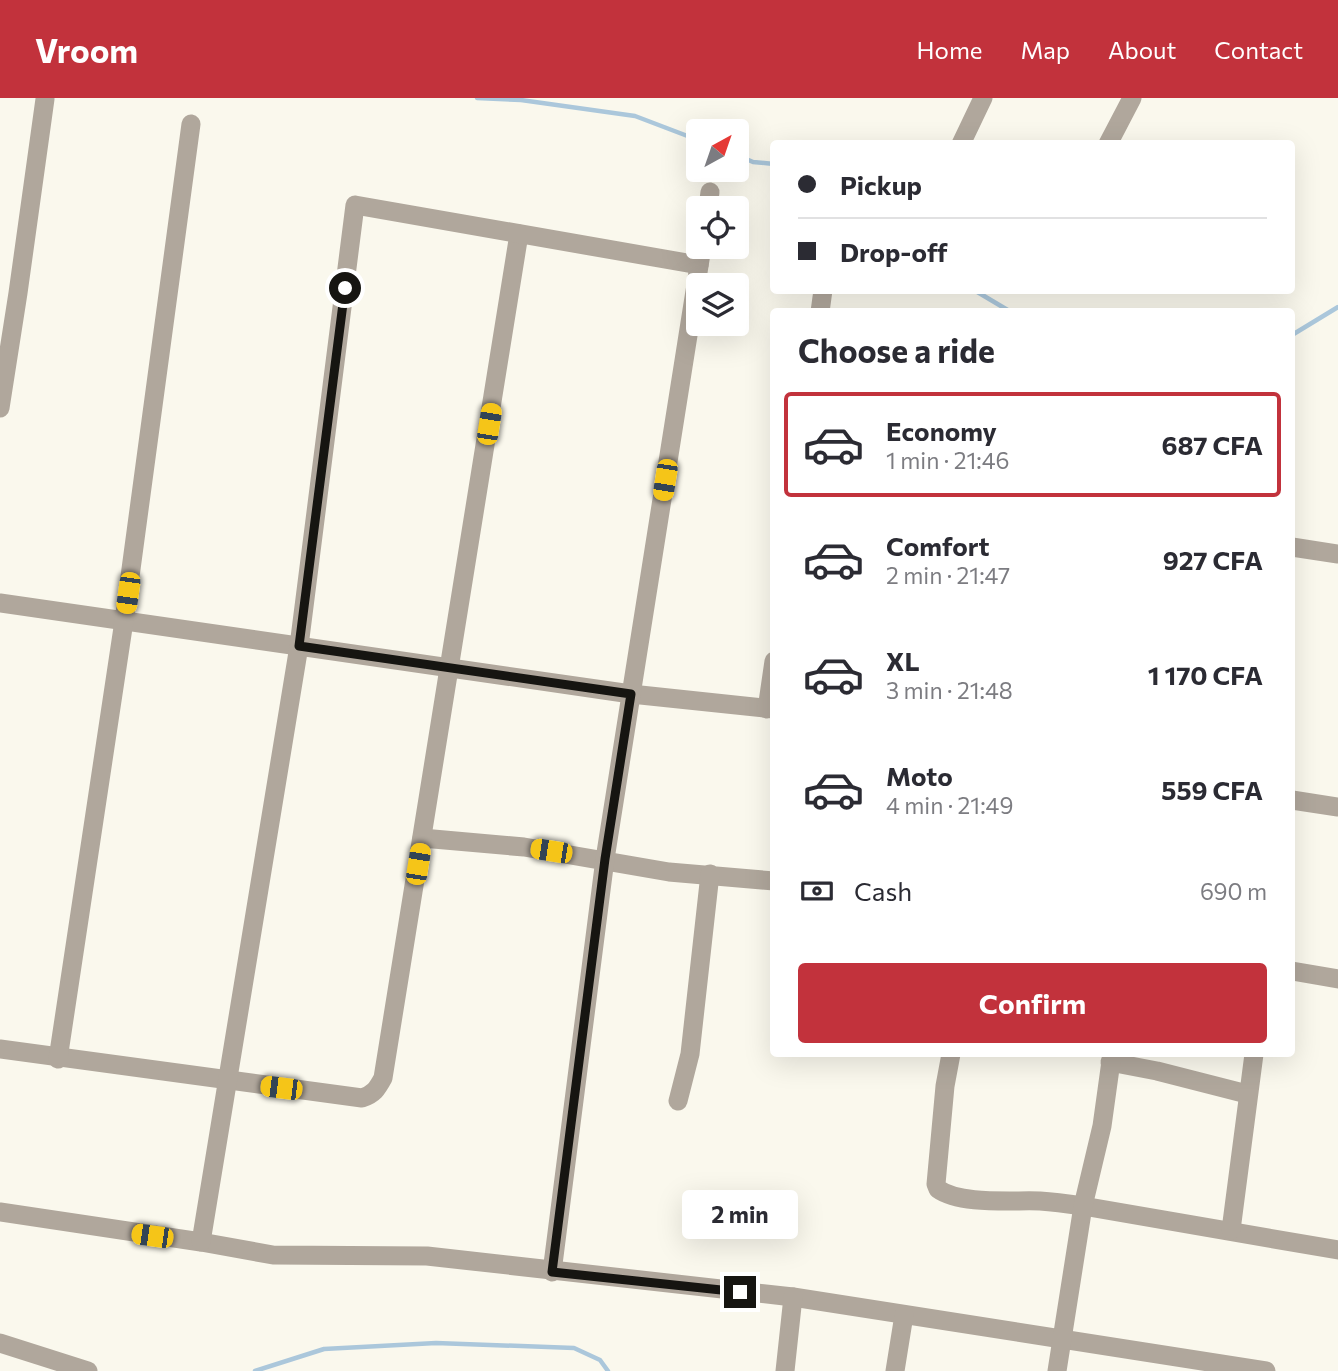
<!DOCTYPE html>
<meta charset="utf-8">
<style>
body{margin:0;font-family:Commissioner,sans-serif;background:#f2f2f3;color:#2b2b33;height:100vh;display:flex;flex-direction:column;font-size:26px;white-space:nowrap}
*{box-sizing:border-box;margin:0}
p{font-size:23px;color:#7c7c81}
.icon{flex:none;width:38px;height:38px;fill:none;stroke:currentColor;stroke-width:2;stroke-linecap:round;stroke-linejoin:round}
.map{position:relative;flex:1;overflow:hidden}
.details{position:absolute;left:770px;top:210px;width:525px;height:749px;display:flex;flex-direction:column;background:#fff;border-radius:7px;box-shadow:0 7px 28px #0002}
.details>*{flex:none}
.top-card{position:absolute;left:770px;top:42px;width:525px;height:154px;border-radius:7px;box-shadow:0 7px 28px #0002;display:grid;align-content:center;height:154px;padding:0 28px;background:#fff}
.needle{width:46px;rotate:40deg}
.buttons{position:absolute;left:686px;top:21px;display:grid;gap:14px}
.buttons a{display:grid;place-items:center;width:63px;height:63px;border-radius:7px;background:#fff;box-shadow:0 7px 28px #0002;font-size:35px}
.end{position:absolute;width:32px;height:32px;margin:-16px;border:9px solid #161511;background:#fff;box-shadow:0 0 0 4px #fff}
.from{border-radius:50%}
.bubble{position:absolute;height:49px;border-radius:7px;background:#fff;box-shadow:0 7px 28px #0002;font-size:23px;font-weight:700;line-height:49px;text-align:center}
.car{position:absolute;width:21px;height:42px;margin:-21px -10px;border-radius:9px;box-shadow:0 0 5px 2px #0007;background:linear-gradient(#f5c518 24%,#345 0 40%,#f5c518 0 76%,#345 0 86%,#f5c518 0)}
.top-card b{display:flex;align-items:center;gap:24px;height:66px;font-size:26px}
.top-card b+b{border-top:2px solid #e1e1e2}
.top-card i{width:18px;height:18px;background:#2b2b33}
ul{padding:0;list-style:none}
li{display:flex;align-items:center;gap:21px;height:105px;margin:0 14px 10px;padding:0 14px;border:4px solid transparent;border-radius:7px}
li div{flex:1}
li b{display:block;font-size:26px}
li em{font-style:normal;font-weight:700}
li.on{border-color:#c2323c}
li>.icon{width:63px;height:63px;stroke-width:1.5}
h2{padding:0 28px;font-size:32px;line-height:84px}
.pay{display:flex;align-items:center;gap:18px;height:77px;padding:0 28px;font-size:26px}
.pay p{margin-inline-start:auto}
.button{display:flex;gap:14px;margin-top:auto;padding:14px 28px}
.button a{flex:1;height:80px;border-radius:7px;background:#c2323c;color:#fff;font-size:28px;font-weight:700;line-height:80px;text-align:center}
header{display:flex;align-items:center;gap:42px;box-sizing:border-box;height:98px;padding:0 35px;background:#c2323c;color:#fff}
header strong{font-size:33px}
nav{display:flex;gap:38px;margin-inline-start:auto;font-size:24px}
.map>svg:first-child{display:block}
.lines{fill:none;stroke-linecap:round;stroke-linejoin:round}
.stream{stroke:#abc7db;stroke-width:4.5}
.minor{stroke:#b0a79c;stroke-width:19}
.route{stroke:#161511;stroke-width:9}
</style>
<header>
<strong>Vroom</strong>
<nav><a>Home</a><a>Map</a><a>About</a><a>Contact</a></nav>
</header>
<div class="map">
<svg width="1338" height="1273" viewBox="0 0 1338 1273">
<rect width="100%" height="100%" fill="#faf8ed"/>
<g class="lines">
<g class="stream">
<polyline points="477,0 521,2 635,18 698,42"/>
<polyline points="737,57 753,64 774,66"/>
<polyline points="974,192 1011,214"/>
<polyline points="1292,237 1338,209"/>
<polyline points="255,1273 324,1251 436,1245 574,1250 600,1262 608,1273"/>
</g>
<g class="minor">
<polyline points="961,46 983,0"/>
<polyline points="1108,46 1132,0"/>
<polyline points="708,110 710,94"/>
<polyline points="820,214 823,192"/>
<polyline points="0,310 18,195 45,1"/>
<polyline points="1292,449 1338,456"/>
<polyline points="0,505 631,596 774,611"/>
<polyline points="767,611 774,563"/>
<polyline points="1292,702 1338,709"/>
<polyline points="422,740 524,749 669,774 774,783"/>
<polyline points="1292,873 1338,881"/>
<path d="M0 951 362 1000C374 996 377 991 383 980L519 136"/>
<path d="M951 956 945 988 936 1086 938 1091C960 1107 1012 1102 1040 1103 1054 1104 1069 1106 1083 1108L1338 1152"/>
<polyline points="58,961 124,523 191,26"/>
<polyline points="1110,964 1157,973 1247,996"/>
<polyline points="678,1003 690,956 710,776"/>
<polyline points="0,1114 201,1144 273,1157 427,1158 793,1199 1266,1273"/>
<polyline points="1231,1132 1254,956"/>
<polyline points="201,1144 299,548 355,107 699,167"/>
<polyline points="552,1174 605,761 702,149"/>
<polyline points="0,1245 88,1273"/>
<polyline points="785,1273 793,1199"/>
<polyline points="895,1273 904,1217"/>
<polyline points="1057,1273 1083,1108 1102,1028 1112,956"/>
</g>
</g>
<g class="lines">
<polyline class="route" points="345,190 299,548 631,596 605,761 552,1174 740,1194"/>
</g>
</svg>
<div class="buttons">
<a><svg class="needle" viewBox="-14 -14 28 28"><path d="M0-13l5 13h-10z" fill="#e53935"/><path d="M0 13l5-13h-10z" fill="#7c7c81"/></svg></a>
<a><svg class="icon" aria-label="locate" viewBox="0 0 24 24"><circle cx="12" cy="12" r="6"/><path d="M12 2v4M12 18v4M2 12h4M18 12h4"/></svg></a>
<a><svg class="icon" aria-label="layers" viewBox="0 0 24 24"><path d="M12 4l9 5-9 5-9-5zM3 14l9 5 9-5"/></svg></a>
</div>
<i class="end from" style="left:345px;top:190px"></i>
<i class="end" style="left:740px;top:1194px"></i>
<div class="bubble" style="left:682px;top:1092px;width:116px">2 min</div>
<i class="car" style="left:489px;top:326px;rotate:9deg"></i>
<i class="car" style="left:665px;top:382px;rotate:189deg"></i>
<i class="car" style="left:128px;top:495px;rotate:188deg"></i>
<i class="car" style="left:551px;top:753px;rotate:279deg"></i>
<i class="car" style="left:418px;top:766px;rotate:9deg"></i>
<i class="car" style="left:281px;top:990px;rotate:277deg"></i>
<i class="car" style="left:152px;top:1138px;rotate:278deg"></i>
<div class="top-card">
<b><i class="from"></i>Pickup</b>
<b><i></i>Drop-off</b>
</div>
<section class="details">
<h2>Choose a ride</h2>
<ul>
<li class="on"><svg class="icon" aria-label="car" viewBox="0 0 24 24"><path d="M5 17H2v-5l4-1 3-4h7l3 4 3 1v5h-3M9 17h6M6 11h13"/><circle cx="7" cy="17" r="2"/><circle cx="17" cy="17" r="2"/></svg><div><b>Economy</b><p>1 min · 21:46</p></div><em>687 CFA</em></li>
<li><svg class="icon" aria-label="car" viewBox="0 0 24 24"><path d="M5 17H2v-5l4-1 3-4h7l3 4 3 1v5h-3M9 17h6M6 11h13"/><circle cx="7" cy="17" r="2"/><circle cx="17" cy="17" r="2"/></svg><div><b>Comfort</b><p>2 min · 21:47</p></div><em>927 CFA</em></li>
<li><svg class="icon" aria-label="car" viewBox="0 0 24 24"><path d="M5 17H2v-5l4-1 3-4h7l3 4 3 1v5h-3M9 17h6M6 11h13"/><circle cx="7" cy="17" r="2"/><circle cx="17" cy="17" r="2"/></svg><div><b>XL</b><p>3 min · 21:48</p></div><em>1 170 CFA</em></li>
<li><svg class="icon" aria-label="car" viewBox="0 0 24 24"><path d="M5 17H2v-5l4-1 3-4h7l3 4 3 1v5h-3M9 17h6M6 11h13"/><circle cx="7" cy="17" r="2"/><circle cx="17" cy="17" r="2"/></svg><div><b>Moto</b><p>4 min · 21:49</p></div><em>559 CFA</em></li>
</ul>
<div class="pay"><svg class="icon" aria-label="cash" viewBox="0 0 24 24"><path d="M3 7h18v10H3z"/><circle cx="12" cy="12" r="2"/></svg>Cash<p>690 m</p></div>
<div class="button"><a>Confirm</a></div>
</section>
</div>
